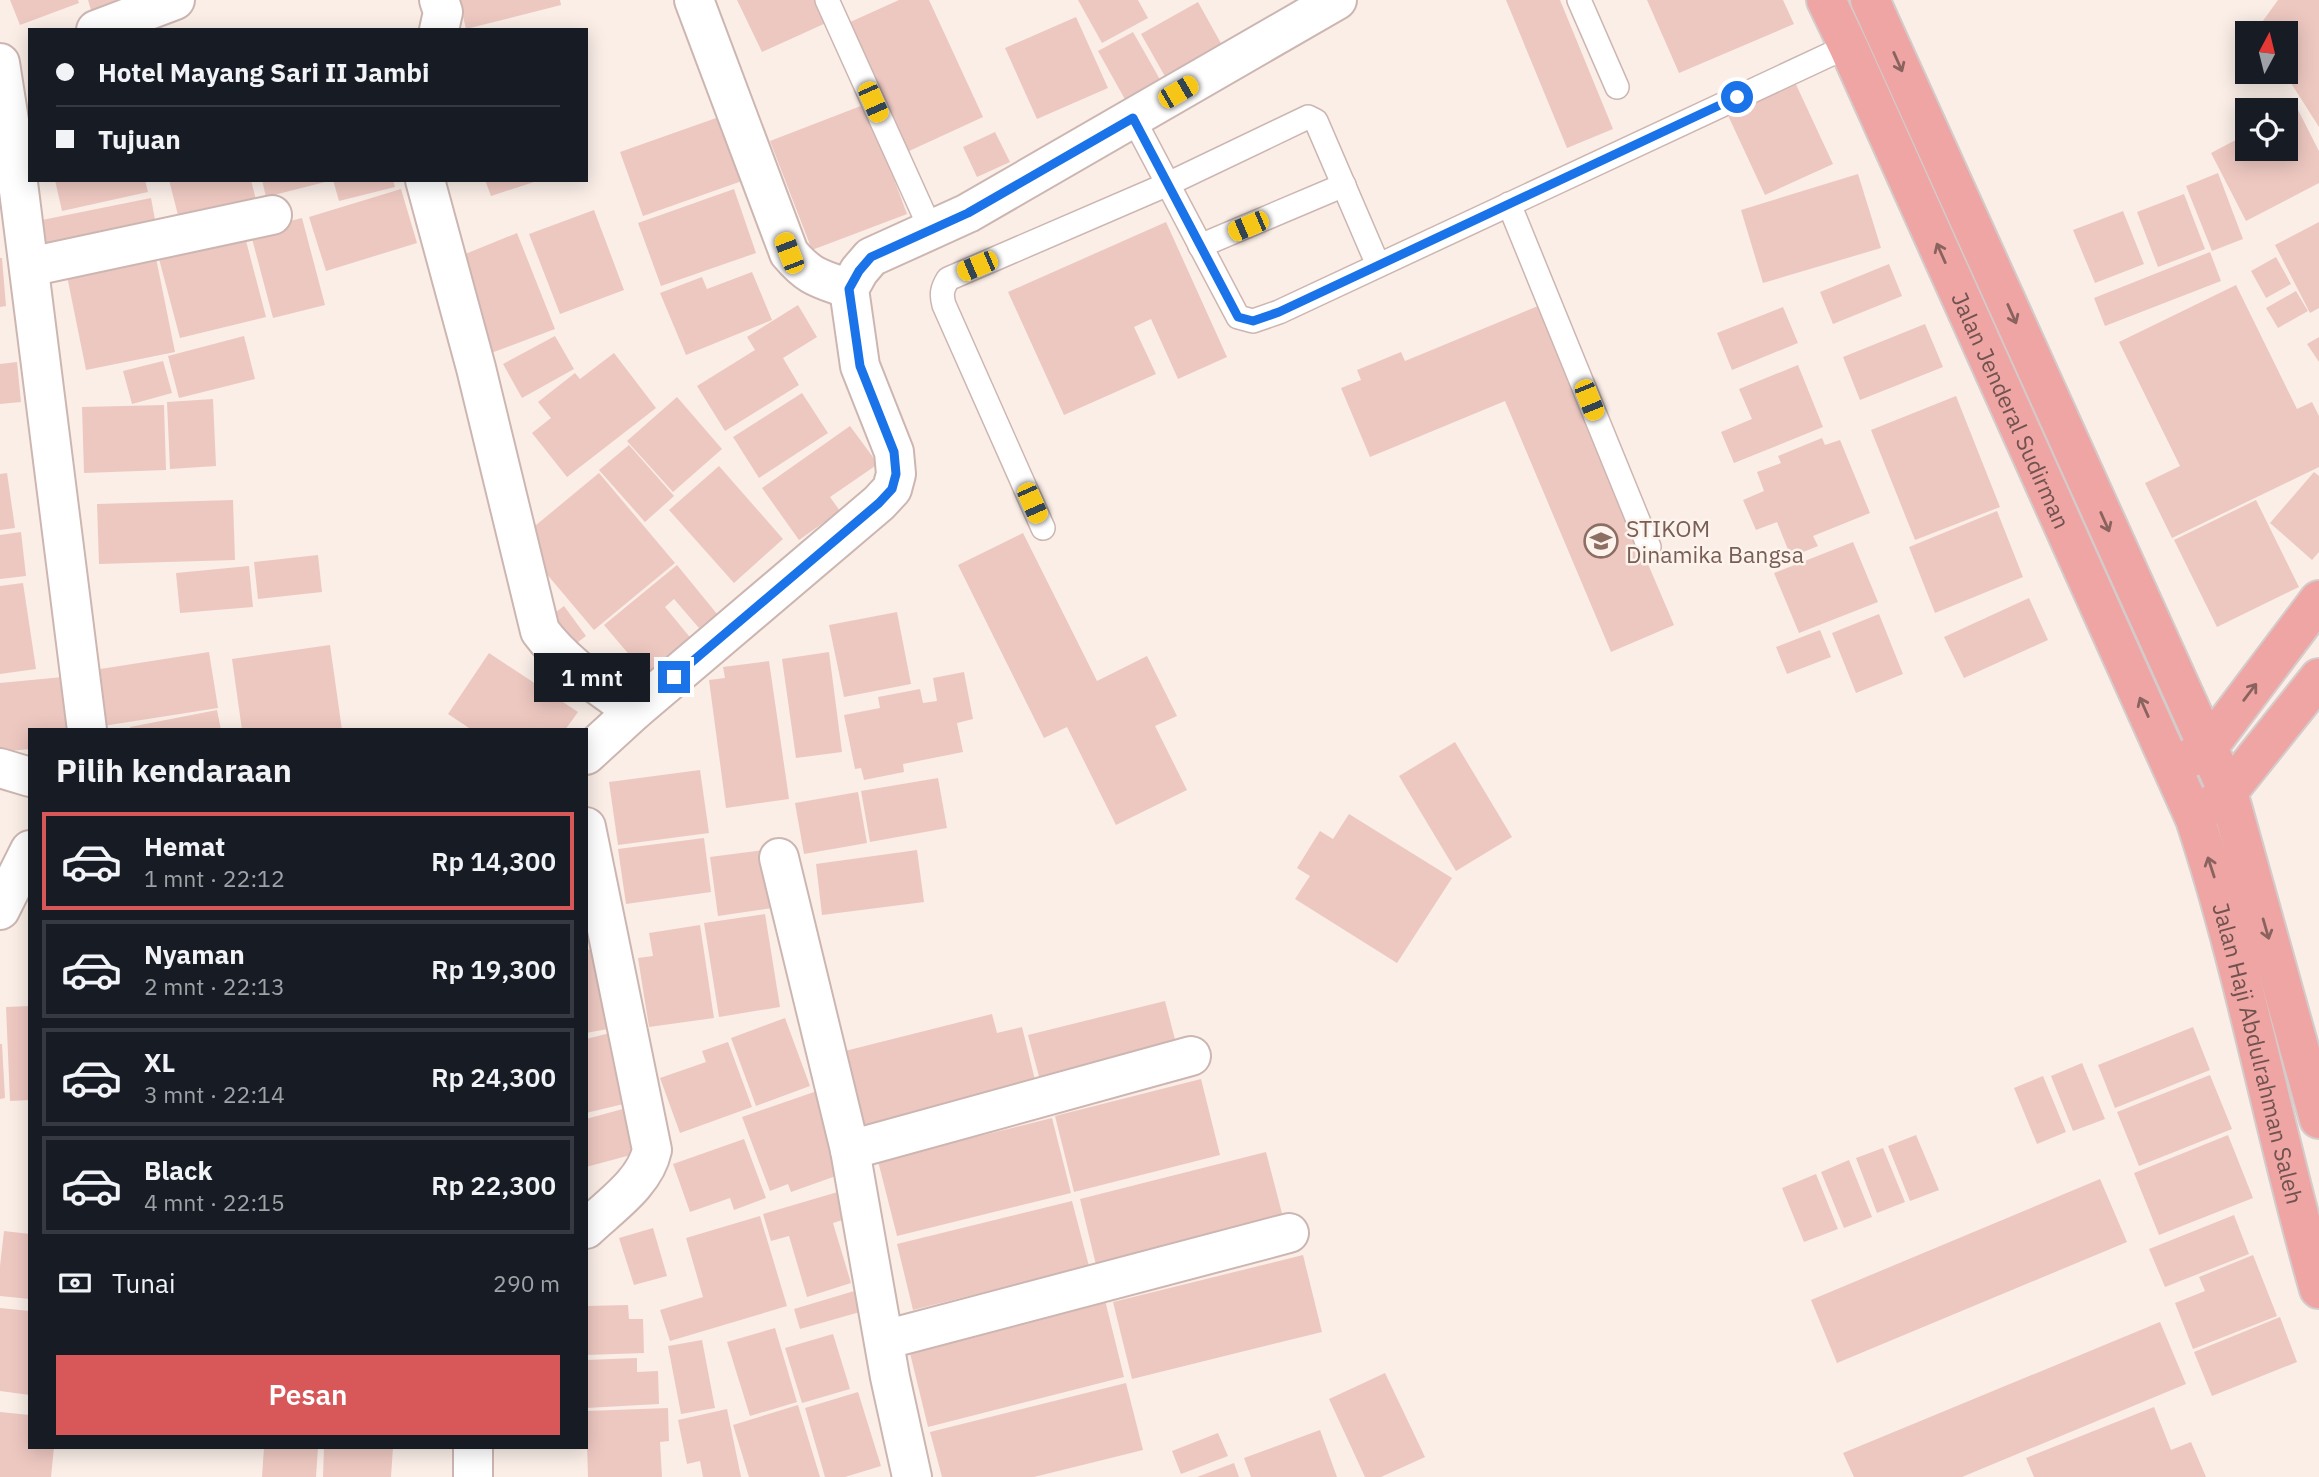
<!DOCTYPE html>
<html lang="id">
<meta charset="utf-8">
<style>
body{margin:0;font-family:"IBM Plex Sans",sans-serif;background:#20242c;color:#f1f3f6;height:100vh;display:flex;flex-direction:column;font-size:26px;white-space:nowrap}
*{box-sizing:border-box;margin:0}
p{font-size:23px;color:#9ea1a6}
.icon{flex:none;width:38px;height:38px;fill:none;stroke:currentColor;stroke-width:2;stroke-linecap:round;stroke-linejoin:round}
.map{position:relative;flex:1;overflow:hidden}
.sheet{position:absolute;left:28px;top:728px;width:560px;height:721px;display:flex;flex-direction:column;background:#171b24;border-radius:0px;box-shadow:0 4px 18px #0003}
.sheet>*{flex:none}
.banner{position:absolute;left:28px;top:28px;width:560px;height:154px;border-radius:0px;box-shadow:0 4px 18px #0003;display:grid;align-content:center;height:154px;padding:0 28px;background:#171b24}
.needle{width:46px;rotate:7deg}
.buttons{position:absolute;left:2235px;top:21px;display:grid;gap:14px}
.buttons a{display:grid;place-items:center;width:63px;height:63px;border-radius:0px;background:#171b24;box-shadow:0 4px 18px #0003;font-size:35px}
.end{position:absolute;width:32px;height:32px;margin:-16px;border:9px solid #1a73e8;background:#fff;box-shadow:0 0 0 4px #fff}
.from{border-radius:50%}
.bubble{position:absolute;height:49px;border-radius:0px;background:#171b24;box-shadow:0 4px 18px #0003;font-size:23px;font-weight:600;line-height:49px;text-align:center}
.car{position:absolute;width:21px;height:42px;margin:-21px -10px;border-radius:9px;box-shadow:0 0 5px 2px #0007;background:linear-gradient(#f5c518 24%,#345 0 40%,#f5c518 0 76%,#345 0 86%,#f5c518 0)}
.banner b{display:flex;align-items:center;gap:24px;height:66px;font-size:26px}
.banner b+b{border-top:2px solid #363941}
.banner i{width:18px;height:18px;background:#f1f3f6}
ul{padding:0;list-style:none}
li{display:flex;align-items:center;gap:21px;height:98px;margin:0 14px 10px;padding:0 14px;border:4px solid #363941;border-radius:0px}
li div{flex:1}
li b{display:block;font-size:26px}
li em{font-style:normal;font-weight:600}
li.selected{border-color:#d8585a}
li>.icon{width:63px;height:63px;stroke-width:1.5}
h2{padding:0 28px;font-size:32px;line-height:84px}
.pay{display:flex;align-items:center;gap:18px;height:77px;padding:0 28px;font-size:26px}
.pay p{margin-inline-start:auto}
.primary-button{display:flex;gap:14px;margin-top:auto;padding:14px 28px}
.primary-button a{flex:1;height:80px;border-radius:0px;background:#d8585a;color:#fff;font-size:28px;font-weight:600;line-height:80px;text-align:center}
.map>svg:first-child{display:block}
.building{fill:#edc8c1}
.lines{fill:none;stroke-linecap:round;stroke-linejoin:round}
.lane-casing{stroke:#cdb6b1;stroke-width:26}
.street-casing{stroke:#cdb6b1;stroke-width:42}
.highway-casing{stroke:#d4cbca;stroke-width:42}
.lane{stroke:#fff;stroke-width:23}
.street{stroke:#fff;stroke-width:38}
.highway{stroke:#eea5a4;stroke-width:38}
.oneway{stroke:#8a635f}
.route{stroke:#1a73e8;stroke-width:9}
.labels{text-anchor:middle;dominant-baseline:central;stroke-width:5;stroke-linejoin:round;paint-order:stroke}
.street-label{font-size:23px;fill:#71524e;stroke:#fdf3ed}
.education-label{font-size:23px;fill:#785e54;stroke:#fdf3ed;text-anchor:start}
</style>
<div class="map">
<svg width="2319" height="1477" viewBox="0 0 2319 1477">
<rect width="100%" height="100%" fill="#faeee7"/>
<g class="building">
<polygon points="10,0 78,0 79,3 20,25"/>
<polygon points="88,0 141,0 95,23"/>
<polygon points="459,0 560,0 561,5 466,29"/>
<polygon points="737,0 815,0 826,23 762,52"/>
<polygon points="899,0 929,0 983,117 907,152 848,23"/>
<polygon points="1078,0 1138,0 1148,18 1102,43"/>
<polygon points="1506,0 1560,0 1613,129 1567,148"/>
<polygon points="1647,0 1783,0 1794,24 1679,73"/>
<polygon points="2278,0 2319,0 2319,127 2284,72 2286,33 2259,33 2257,29"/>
<polygon points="1198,2 1228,56 1171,87 1141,34"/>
<polygon points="1076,17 1108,88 1037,119 1005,48"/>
<polygon points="1133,32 1162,83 1127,103 1098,51"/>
<polygon points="1793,78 1833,164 1765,195 1725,109"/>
<polygon points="866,104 907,214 812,250 770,141"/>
<polygon points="2297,108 2319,151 2319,183 2246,221 2211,153 2247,134 2247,149 2286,149 2286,114"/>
<polygon points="719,117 742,181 643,216 620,152"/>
<polygon points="995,132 1010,162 977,177 963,147"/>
<polygon points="2218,173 2243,239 2212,251 2186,186"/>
<polygon points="1858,174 1881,248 1763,283 1741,210"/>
<polygon points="55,180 145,180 148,192 62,211"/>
<polygon points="169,180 251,180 256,200 179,219"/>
<polygon points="262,180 329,180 329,181 266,197"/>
<polygon points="333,180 393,180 395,187 339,201"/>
<polygon points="485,180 536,180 537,181 491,196"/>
<polygon points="401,189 417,243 326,271 309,217"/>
<polygon points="734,189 756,253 661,286 638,223"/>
<polygon points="2184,194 2205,249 2158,267 2137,212"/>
<polygon points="151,198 158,236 49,258 42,220"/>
<polygon points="594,210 624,290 560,314 529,234"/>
<polygon points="2123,211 2144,264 2095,283 2073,230"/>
<polygon points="302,218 325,305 273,318 250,231"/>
<polygon points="1166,222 1227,357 1178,379 1151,319 1134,327 1156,374 1064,415 1008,292"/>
<polygon points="2319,222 2319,308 2310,313 2275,245"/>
<polygon points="517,233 555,329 491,353 453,259"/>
<polygon points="245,237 266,317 180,338 159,259"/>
<polygon points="2210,252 2221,281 2105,326 2094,298"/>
<polygon points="2276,257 2291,284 2266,298 2251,271"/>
<polygon points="0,258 2,258 6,306 0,307"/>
<polygon points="156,258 175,352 86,370 67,276"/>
<polygon points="1889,264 1902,296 1833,324 1820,292"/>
<polygon points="752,272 772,320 686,355 660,293 702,277 707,289"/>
<polygon points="2236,285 2297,409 2312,402 2319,416 2319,467 2172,538 2145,483 2180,466 2119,342"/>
<polygon points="2296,291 2308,311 2278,328 2266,308"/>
<polygon points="798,305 817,337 783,358 799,385 725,431 697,386 755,350 747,337"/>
<polygon points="1538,306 1674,625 1611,652 1505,401 1370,457 1341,388 1361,380 1357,370 1401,352 1405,361"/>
<polygon points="1783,307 1798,343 1732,370 1717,333"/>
<polygon points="1925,324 1943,367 1860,400 1843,357"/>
<polygon points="244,336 255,379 179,398 168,356"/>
<polygon points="555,336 574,369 522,398 503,364"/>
<polygon points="2319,337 2319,362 2307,344"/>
<polygon points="614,353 656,408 567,477 532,433 551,418 538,402 575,373 580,379"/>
<polygon points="163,361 172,393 132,404 123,371"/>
<polygon points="17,362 21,402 0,404 0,364"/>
<polygon points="1798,365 1823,427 1734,463 1721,432 1752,419 1739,389"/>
<polygon points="802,393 828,433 759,478 733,437"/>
<polygon points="1956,396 2000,507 1915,540 1871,430"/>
<polygon points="677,397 722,449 673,492 627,441"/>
<polygon points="213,399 216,466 170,469 167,402"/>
<polygon points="164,405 166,470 84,473 82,407"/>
<polygon points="850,426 878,464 830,497 840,511 799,540 762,488"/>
<polygon points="1822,438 1825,445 1840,440 1870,513 1813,536 1818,546 1791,557 1777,522 1756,530 1743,500 1764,491 1757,472 1781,463 1778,456"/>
<polygon points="629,445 674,496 645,522 599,470"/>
<polygon points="719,466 783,539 734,583 669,510"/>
<polygon points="2314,472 2319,476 2319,552 2312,560 2270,523"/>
<polygon points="7,473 15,528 0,530 0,474"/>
<polygon points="599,473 675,563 594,630 518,540"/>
<polygon points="233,500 235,560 99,564 97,504"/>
<polygon points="2256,500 2299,587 2217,627 2174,540"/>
<polygon points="1997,511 2023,577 1935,613 1909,547"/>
<polygon points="21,532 26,576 0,579 0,535"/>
<polygon points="1023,533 1097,681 1147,656 1177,716 1155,726 1187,790 1116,825 1067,727 1044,738 958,565"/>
<polygon points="1853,542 1878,602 1799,633 1774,573"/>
<polygon points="318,555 322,592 258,599 254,562"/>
<polygon points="677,565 717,614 699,628 674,599 665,607 693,641 649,678 604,625"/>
<polygon points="249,566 253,607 180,613 176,573"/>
<polygon points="23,583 36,669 0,674 0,586"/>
<polygon points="2029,598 2048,640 1964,678 1944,637"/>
<polygon points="564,606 586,636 566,651 544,621"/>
<polygon points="897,612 911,684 844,697 829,625"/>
<polygon points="1879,614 1903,674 1856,693 1832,633"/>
<polygon points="1820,630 1831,657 1787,674 1776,647"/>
<polygon points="330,645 342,730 242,730 232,659"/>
<polygon points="209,652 218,708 103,726 94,670"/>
<polygon points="829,652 842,752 796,758 782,659"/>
<polygon points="489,653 578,712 565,730 472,730 448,714"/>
<polygon points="769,661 789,799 726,808 709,680 725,678 723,667"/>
<polygon points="964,672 973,719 957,723 963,752 903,764 904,772 864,780 861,768 855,769 844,715 880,708 878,697 920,689 923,703 937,701 933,678"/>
<polygon points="63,677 68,730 30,730 30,749 0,752 0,683"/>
<polygon points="217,710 221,730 131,730 130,727"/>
<polygon points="1455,742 1512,837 1456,871 1399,776"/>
<polygon points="700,770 709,833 618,845 609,782"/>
<polygon points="938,778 947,828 870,842 861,791"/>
<polygon points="858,792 867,843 804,854 795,803"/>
<polygon points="1349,814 1452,878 1397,963 1295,899 1310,876 1297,868 1320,831 1333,839"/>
<polygon points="704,838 711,892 626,904 618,849"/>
<polygon points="771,849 779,907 718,916 710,857"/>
<polygon points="917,850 924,902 822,915 816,864"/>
<polygon points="765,914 780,1007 719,1017 704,923"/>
<polygon points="700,925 714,1018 649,1027 638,958 653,956 649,933"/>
<polygon points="603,947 619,1027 586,1033 586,950"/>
<polygon points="1165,1001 1178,1051 1041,1084 1028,1035"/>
<polygon points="30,1006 30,1100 10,1101 6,1007"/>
<polygon points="992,1014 997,1033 1022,1027 1036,1084 864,1127 845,1051"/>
<polygon points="785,1018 810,1086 756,1106 731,1038"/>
<polygon points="2193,1027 2210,1070 2115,1108 2098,1065"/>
<polygon points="618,1031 636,1101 586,1113 586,1039"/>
<polygon points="728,1042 752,1107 680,1133 660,1078 706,1062 702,1051"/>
<polygon points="0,1044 2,1044 5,1098 0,1099"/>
<polygon points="2082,1063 2105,1119 2073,1131 2051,1076"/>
<polygon points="2210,1075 2232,1129 2139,1166 2117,1112"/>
<polygon points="2043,1076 2066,1132 2037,1144 2014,1088"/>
<polygon points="1201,1079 1220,1155 1074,1192 1055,1116"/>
<polygon points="817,1091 847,1172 791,1192 788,1184 770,1191 742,1117"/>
<polygon points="630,1107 642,1152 586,1167 586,1119"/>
<polygon points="1052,1118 1071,1193 897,1236 878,1161"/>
<polygon points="1916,1135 1939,1190 1910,1201 1888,1146"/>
<polygon points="2228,1135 2253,1198 2159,1235 2134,1173"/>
<polygon points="744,1139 766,1198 734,1210 730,1198 690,1212 673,1164"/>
<polygon points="1883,1148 1905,1202 1877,1213 1856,1158"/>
<polygon points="1266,1152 1284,1221 1097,1269 1080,1199"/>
<polygon points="1849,1160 1872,1217 1844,1228 1821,1172"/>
<polygon points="1816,1174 1838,1229 1804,1242 1782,1188"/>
<polygon points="2100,1179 2127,1242 1837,1363 1811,1300"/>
<polygon points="841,1191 849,1218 833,1223 851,1283 807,1297 789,1236 771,1241 763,1214"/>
<polygon points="1072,1201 1089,1266 913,1310 897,1244"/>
<polygon points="2234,1215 2249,1254 2165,1287 2149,1249"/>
<polygon points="760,1216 787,1306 670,1341 660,1310 703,1297 686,1238"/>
<polygon points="653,1228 667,1276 634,1285 619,1238"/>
<polygon points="4,1231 30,1234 30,1299 0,1296 0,1266"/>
<polygon points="1303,1255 1322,1332 1132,1379 1113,1302"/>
<polygon points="2253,1255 2277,1316 2193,1349 2175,1303 2205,1291 2199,1277"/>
<polygon points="861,1289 867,1310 800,1329 794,1309"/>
<polygon points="1105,1300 1124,1377 928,1427 909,1349"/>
<polygon points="628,1305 629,1319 643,1319 644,1353 586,1355 586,1306"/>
<polygon points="0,1308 30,1311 30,1395 0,1391"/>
<polygon points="2280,1317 2297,1362 2212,1396 2194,1352"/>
<polygon points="2160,1322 2186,1384 1962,1477 1854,1477 1843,1453"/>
<polygon points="775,1328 797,1402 750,1416 727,1342"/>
<polygon points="833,1334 850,1389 802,1403 785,1348"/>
<polygon points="702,1340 715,1408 681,1414 668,1346"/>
<polygon points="637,1358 637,1372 658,1371 659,1404 586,1408 586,1360"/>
<polygon points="1385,1373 1425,1457 1381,1477 1365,1477 1329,1399"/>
<polygon points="1126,1383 1143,1450 1034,1477 942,1477 930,1432"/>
<polygon points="858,1392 881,1466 845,1477 825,1477 805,1408"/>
<polygon points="798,1405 820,1477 749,1477 733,1425"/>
<polygon points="2154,1407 2171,1450 2191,1442 2206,1477 2034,1477 2026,1458"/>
<polygon points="668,1408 669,1441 660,1442 662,1477 588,1477 586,1411"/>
<polygon points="727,1409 741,1477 703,1477 700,1461 687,1464 678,1420"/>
<polygon points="0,1412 30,1415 30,1447 54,1447 51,1477 0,1477"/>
<polygon points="1320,1430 1337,1477 1251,1477 1244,1458"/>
<polygon points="1218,1433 1228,1456 1181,1474 1172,1451"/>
<polygon points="264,1447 318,1447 316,1477 262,1477"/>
<polygon points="324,1447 393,1447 391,1477 323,1477"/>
<polygon points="1234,1463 1239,1477 1197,1477"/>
</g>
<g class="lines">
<defs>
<g id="lane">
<polyline points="827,0 931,230"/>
<polyline points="1579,0 1617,87"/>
<polyline points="1133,118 1238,317 1253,321 1279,312 1848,46"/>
<polyline points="1509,204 1649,547"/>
<polyline points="1200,246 1344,185"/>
<path d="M1043 528 944 305C941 294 942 289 948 279L1168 184 1308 117 1316 121 1378 265"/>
</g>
<g id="street">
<path d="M694 0 789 253C810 278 819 278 849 289"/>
<polyline points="96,30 175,0"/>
<polyline points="439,30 443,12 439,0"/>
<polyline points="0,63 15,159 87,730"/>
<path d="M425 180 476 368 540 631C565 665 601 687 634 711"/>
<polyline points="29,267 272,215"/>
<polyline points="586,755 634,711 879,503 892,489 896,474 894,452 860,366 849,289 859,271 871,257 968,213 1337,0"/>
<polyline points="0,768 30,777"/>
<path d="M586 827 652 1150C645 1183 610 1206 586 1229"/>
<polyline points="779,858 850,1150 890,1377 912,1477"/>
<polyline points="0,910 30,850"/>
<polyline points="850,1150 1191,1056"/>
<polyline points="884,1340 1289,1233"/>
<polyline points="473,1477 473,1447"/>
</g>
<g id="highway">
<path id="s1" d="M1826 0 1848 46 2195 819C2246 973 2274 1133 2319 1289"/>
<polyline points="1870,0 2228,792 2319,1119"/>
<polyline points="2192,757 2209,746 2319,600"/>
<polyline points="2212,805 2228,792 2319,678"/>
</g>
</defs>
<use href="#lane" class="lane-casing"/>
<use href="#street" class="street-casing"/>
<use href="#highway" class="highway-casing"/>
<use href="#lane" class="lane"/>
<use href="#street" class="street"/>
<use href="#highway" class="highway"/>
</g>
<defs><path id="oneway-shaft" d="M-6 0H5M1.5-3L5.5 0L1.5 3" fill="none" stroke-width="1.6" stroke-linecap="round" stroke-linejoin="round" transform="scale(1.75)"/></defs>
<g class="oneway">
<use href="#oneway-shaft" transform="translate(1898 62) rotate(66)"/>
<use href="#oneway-shaft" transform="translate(1941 253) rotate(-114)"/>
<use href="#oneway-shaft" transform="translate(2012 314) rotate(66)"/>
<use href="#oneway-shaft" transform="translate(2105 522) rotate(66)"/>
<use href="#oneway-shaft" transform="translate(2250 692) rotate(-53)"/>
<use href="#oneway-shaft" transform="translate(2144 707) rotate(-114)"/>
<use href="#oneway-shaft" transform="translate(2211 867) rotate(-108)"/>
<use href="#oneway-shaft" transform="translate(2266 929) rotate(74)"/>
</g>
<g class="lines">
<polyline class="route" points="674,677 879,503 892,489 896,474 894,452 860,366 849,289 859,271 871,257 968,213 1133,118 1238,317 1253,321 1279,312 1737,97"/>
</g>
<defs>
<symbol id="university-ring" viewBox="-11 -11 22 22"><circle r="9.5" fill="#fdf3ed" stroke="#8d6e63" stroke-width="1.5"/><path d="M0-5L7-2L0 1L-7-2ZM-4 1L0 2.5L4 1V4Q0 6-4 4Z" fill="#8d6e63"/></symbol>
</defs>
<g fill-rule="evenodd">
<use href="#university-ring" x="1582" y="522" width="38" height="38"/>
</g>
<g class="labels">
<g class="street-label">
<text stroke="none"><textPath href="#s1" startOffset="450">Jalan Jenderal Sudirman</textPath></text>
<text stroke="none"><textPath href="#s1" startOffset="1141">Jalan Haji Abdulrahman Saleh</textPath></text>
</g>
<g class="education-label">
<text x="1626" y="528">STIKOM<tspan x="1626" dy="26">Dinamika Bangsa</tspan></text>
</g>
</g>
</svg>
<div class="buttons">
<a><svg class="needle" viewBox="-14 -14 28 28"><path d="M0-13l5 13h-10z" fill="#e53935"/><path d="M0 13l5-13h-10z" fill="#9ea1a6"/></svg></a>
<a><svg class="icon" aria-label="locate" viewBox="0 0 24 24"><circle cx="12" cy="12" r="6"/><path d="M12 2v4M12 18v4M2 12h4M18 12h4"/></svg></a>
</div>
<i class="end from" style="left:1737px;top:97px"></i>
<i class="end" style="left:674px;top:677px"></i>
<div class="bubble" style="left:534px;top:653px;width:116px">1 mnt</div>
<i class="car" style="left:1178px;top:92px;rotate:60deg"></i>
<i class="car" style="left:873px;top:102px;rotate:156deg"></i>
<i class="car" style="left:1248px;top:226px;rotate:247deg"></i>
<i class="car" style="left:789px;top:253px;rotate:339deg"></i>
<i class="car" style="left:977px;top:266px;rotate:247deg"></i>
<i class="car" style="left:1589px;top:400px;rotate:158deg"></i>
<i class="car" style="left:1032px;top:503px;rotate:156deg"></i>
<div class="banner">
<b><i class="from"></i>Hotel Mayang Sari II Jambi</b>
<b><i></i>Tujuan</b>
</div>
<section class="sheet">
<h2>Pilih kendaraan</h2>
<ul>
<li class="selected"><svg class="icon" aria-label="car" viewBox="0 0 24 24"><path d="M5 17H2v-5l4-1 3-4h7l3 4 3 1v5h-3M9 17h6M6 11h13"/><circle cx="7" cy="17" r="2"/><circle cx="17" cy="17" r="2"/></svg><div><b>Hemat</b><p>1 mnt · 22:12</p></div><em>Rp 14,300</em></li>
<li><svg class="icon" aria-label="car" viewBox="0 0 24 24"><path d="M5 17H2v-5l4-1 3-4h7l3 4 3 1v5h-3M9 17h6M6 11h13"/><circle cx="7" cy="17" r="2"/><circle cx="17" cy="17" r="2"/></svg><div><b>Nyaman</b><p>2 mnt · 22:13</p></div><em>Rp 19,300</em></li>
<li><svg class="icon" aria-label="car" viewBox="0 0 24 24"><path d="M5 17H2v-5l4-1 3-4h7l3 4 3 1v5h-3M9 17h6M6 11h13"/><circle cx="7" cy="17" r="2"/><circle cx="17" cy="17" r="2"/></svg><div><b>XL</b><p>3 mnt · 22:14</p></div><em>Rp 24,300</em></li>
<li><svg class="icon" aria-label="car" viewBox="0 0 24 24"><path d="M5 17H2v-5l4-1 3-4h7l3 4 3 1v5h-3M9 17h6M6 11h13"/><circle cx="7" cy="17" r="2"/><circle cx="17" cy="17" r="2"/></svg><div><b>Black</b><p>4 mnt · 22:15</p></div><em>Rp 22,300</em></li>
</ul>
<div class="pay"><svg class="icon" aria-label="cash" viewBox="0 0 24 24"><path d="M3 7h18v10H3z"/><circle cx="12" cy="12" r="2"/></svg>Tunai<p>290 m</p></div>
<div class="primary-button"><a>Pesan</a></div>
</section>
</div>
